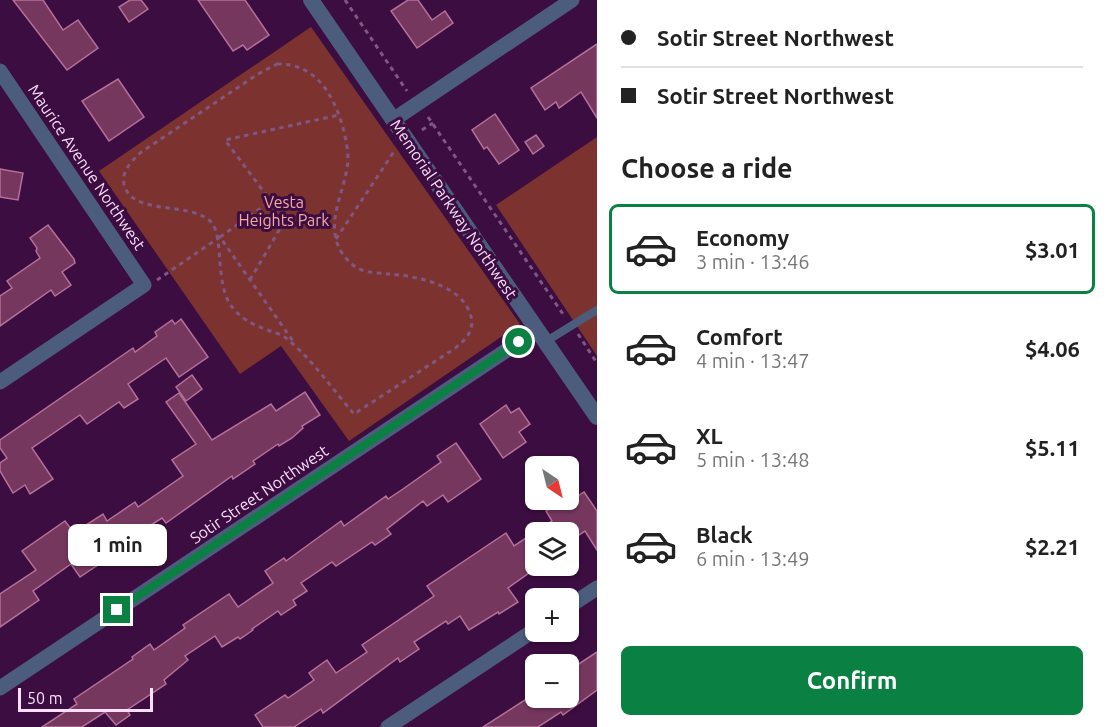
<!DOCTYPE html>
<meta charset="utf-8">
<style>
body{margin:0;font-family:Ubuntu,sans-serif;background:#f2f2f2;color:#222;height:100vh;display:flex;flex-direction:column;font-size:22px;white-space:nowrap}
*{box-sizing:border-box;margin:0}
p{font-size:20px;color:#767676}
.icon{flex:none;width:33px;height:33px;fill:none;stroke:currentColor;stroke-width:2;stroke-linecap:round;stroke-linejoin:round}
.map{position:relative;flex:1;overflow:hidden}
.panel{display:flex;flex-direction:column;background:#fff;width:510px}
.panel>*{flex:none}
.guide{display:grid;align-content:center;height:132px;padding:0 24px;background:#fff}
.needle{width:39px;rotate:145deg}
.buttons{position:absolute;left:525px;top:456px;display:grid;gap:12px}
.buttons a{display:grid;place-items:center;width:54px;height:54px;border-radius:9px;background:#fff;box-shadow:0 2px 4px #0004;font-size:30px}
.scale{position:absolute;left:18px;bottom:15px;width:135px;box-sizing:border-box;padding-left:6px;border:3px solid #fbdefc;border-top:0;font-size:16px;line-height:21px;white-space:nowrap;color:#fbdefc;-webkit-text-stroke:4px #3c0d40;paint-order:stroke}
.end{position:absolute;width:27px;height:27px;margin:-14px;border:8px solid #0b8043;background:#fff;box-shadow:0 0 0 3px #fff}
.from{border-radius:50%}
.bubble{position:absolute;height:42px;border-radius:9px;background:#fff;box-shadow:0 2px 4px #0004;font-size:20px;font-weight:700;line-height:42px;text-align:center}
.guide b{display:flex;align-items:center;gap:21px;height:57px;font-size:22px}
.guide b+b{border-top:2px solid #e0e0e0}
.guide i{width:15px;height:15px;background:#222}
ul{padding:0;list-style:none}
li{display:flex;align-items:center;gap:18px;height:90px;margin:0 12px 9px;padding:0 12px;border:3px solid transparent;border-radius:9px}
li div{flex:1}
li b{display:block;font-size:22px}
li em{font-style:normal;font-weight:700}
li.selected{border-color:#0b8043}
li>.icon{width:54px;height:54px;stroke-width:1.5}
h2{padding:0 24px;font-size:27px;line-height:72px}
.action{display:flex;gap:12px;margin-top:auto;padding:12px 24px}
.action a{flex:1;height:69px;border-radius:9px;background:#0b8043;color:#fff;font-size:24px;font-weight:700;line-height:69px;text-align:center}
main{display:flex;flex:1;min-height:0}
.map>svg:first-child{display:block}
.green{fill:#7c3330}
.building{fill:#76375e;stroke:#b47098;stroke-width:1.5}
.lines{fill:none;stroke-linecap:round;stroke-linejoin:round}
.path{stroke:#7f5782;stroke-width:3;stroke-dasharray:4.5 4.5;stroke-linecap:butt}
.service{stroke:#4c5c7c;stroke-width:8}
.minor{stroke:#4c5c7c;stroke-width:15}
.tertiary{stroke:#4c5c7c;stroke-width:16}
.route{stroke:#0b8043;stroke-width:8}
.labels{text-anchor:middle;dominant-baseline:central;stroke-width:6;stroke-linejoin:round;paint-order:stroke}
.street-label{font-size:16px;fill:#fbdefc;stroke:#3c0d40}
.park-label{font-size:16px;fill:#f6a9a2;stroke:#3c0d40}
</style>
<main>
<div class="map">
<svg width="597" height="727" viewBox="0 0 597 727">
<rect width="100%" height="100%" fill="#3c0d40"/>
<g class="green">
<polygon points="311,27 520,324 349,441 281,346 240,374 99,171"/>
<polygon points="597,137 597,356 496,205"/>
</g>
<g class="building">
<polygon points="13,0 43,0 63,30 78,20 98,48 67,70"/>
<polygon points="130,0 141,0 148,9 129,22 119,7"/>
<polygon points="198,0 245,0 269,35 247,50 243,45 233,51"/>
<polygon points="408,0 418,0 432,20 445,11 453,23 417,48 391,11"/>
<polygon points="597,44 597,118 581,92 559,108 556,102 545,110 531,88"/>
<polygon points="118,79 144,117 109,141 82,101"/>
<polygon points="495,114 519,150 499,164 487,147 484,149 472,130"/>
<polygon points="536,135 544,146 533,154 525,142"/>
<polygon points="0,169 23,173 18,200 0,197"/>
<polygon points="48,225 74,259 75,263 62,272 71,285 55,296 51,290 0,326 0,296 12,288 7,281 40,258 36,251 37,248 30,238"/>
<polygon points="181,319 208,357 179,377 166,358 128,384 138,399 124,408 119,402 87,424 80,415 32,448 53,479 30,494 25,485 13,493 0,471 0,463 7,458 0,448 0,440 133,348 135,352 157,336 155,332 172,320 175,324"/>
<polygon points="192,375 202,389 186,401 176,387"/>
<polygon points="305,392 320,415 302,426 303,428 292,438 279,446 278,444 253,461 255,464 233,479 232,476 166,523 162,518 135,535 136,537 122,546 123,548 80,577 71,564 33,591 39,600 0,627 0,594 36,570 22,551 65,521 74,533 103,514 107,521 135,502 138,507 183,476 172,460 196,444 166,402 179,393 212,440 271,404 276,411"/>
<polygon points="506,405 511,413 519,408 530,424 519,432 526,442 503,458 480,424"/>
<polygon points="456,443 481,479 448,502 443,495 427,506 423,501 387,529 391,534 375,545 372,542 336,566 332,562 301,583 307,591 293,600 296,605 281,615 278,611 252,629 253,630 240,639 238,637 222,647 215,636 185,656 188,660 164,680 166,684 127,710 130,715 116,725 105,712 82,727 42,727 77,704 74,699 133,659 132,657 150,644 154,650 185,628 183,625 229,594 238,607 273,583 265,571 284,558 286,561 341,521 344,526 386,496 388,499 403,489 441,462 437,456"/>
<polygon points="584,492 597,511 597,550 585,531 568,542 568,532 536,532 536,568 508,588 518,602 499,614 498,612 469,630 460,616 448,624 446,621 414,642 419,649 400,662 398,658 323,713 321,709 294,727 263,727 255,715 285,695 288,698 314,680 309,673 327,660 336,673 367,652 362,645 434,596 427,586 506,533 514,546 552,521 546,511 563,500 566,504"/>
<polygon points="597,652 597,690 563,715 561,712 538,727 483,727 528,698 568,698 568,671"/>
</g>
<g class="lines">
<g class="path">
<polyline points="345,0 407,91"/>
<path d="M277 64C314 63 332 92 342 124 345 136 348 147 348 160 346 191 323 223 342 253 348 261 352 266 362 270 370 273 381 273 389 274 415 276 458 284 469 311 477 328 467 339 454 349L354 414C334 391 311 358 287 339 283 335 276 333 270 331 256 326 242 320 232 307 215 286 224 239 212 223 192 200 131 217 124 184 122 170 131 162 140 153L258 74Z"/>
<polyline points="428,117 565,317"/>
<polyline points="422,130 433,123"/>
<polyline points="220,237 271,201"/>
<polyline points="336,239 395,150"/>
<polyline points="157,280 220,237 295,344"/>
<polyline points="250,280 285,220 225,140 339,115"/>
<polyline points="578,334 597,363"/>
</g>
<polyline class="service" points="545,342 597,310"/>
<g class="minor">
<polyline points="0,71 144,285 0,382"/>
<polyline points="393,120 572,0"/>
<polyline points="568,607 597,588"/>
<polyline points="0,688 537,330"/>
<polyline points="388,727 536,629"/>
</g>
<polyline class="tertiary" points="311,0 597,417"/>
</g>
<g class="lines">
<polyline class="route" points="117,610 519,342"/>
</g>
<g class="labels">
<g class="street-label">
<text transform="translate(87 167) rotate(56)">Maurice Avenue Northwest</text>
<text transform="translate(454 209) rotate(56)">Memorial Parkway Northwest</text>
<text transform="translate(259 494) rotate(-34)">Sotir Street Northwest</text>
</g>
<g class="park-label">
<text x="284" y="202">Vesta<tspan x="284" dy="18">Heights Park</tspan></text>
</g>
</g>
</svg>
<div class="buttons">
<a><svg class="needle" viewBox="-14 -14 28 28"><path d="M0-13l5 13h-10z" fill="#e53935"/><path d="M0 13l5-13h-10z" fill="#767676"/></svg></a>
<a><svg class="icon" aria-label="layers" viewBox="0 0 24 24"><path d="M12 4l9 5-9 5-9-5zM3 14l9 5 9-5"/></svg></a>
<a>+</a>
<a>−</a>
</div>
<div class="scale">50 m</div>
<i class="end from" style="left:519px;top:342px"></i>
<i class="end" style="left:117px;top:610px"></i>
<div class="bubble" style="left:68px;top:524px;width:99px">1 min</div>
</div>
<section class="panel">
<div class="guide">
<b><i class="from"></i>Sotir Street Northwest</b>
<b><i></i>Sotir Street Northwest</b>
</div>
<h2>Choose a ride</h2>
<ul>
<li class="selected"><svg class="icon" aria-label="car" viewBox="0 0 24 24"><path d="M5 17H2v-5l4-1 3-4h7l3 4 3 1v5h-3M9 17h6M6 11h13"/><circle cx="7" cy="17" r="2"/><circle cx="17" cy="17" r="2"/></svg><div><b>Economy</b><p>3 min · 13:46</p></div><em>$3.01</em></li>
<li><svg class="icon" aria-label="car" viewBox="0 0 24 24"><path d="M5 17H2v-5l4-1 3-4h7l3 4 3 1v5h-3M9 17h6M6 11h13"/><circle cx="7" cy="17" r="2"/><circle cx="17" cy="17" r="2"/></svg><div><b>Comfort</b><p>4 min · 13:47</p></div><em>$4.06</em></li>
<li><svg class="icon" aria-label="car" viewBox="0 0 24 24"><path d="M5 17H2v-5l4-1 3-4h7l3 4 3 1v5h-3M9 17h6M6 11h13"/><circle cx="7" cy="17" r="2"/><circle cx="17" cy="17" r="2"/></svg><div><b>XL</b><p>5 min · 13:48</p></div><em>$5.11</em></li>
<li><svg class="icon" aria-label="car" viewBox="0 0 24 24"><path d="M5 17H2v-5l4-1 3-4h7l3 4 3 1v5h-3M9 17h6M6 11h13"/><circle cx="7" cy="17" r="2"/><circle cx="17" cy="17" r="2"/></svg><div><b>Black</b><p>6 min · 13:49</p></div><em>$2.21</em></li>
</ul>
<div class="action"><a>Confirm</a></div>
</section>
</main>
